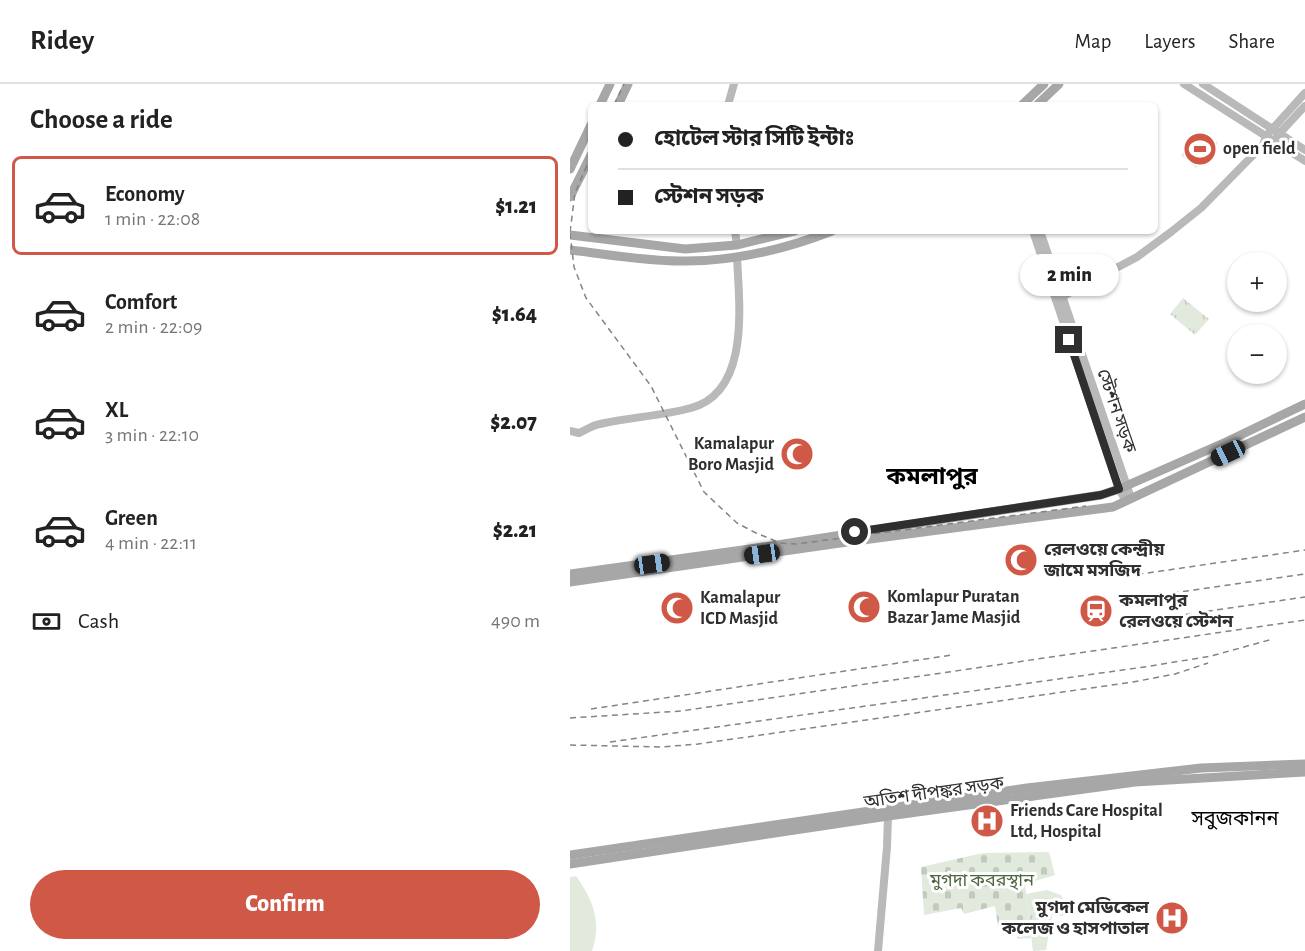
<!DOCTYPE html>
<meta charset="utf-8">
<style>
body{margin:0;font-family:"Alegreya Sans","Noto Sans Bengali",sans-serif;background:#f2f2f2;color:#222;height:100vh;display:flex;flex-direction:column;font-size:22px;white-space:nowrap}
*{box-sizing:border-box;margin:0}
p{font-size:20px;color:#767676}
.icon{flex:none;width:33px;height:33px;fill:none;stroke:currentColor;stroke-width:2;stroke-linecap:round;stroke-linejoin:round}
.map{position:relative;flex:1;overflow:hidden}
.sheet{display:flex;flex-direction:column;background:#fff;width:570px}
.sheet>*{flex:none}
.guide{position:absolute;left:18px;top:18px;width:570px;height:132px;border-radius:9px;box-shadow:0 2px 4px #0004;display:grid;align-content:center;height:132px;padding:0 30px;background:#fff}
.tools{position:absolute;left:657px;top:168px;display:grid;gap:12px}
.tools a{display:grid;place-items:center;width:60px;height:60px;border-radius:50%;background:#fff;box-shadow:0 2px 4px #0004;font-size:30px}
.end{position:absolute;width:27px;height:27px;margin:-14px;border:8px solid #2f2f2f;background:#fff;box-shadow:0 0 0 3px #fff}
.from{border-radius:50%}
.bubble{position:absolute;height:42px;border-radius:21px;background:#fff;box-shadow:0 2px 4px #0004;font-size:20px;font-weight:800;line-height:42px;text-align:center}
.car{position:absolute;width:18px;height:36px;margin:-18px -9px;border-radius:8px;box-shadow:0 0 4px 2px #0007;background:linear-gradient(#222 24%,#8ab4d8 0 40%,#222 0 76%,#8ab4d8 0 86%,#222 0)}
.guide b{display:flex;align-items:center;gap:21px;height:57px;font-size:22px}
.guide b+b{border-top:2px solid #e0e0e0}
.guide i{width:15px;height:15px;background:#222}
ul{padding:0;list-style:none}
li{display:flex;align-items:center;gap:18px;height:99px;margin:0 12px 9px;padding:0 18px;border:3px solid transparent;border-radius:9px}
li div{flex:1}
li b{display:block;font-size:22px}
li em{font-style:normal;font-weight:800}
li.current{border-color:#d05846}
li>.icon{width:54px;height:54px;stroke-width:1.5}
h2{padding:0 30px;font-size:27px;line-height:72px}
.pay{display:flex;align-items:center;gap:15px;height:66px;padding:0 30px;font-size:22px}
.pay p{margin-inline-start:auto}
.button{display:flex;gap:12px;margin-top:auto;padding:12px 30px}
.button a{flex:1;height:69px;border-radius:36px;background:#d05846;color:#fff;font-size:24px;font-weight:800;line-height:69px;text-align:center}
header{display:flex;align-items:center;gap:36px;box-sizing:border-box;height:84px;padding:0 30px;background:#fff;border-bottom:2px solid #e0e0e0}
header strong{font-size:28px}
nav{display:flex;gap:33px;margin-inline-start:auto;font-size:21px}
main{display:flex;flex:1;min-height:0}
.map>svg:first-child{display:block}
.cemetery{fill:url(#cemetery-stones)}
.park{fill:url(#park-tufts)}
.pitch{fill:#e2eade}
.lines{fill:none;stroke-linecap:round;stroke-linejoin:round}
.secondary{stroke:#b9b9b9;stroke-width:8}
.primary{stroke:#a7a7a7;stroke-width:9}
.rail{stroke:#848484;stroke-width:1.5;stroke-dasharray:6 4.5;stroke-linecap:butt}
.route{stroke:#2f2f2f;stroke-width:8}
.labels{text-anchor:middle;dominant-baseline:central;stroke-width:6;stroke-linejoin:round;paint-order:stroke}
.poi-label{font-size:18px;font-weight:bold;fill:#2f2f2f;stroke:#fff;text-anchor:start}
.street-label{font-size:18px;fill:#2f2f2f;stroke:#fff}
.park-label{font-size:18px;fill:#4b6541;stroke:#fff}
.neighbourhood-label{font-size:20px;fill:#000;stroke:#fff}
.district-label{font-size:24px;font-weight:bold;fill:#000;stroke:#fff}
</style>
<header>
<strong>Ridey</strong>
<nav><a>Map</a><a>Layers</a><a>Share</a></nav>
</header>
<main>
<section class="sheet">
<h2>Choose a ride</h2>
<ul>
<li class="current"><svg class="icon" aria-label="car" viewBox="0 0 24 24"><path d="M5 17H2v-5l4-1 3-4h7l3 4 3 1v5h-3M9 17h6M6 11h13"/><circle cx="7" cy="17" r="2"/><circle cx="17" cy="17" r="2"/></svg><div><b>Economy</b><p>1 min · 22:08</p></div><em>$1.21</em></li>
<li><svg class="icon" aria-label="car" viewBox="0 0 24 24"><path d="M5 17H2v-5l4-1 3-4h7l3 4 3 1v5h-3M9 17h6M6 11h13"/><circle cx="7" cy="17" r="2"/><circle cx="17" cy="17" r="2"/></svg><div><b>Comfort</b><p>2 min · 22:09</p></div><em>$1.64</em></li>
<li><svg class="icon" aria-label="car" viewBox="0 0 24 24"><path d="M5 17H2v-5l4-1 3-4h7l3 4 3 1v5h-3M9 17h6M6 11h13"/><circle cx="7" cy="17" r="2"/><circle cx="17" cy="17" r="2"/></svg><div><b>XL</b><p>3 min · 22:10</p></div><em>$2.07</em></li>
<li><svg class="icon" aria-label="car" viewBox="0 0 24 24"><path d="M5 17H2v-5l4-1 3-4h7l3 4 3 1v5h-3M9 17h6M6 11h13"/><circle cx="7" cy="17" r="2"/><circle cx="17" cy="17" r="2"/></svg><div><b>Green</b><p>4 min · 22:11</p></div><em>$2.21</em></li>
</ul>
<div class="pay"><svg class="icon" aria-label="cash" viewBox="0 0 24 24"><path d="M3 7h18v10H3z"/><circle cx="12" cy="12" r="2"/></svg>Cash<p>490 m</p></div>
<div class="button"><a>Confirm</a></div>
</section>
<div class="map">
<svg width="735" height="867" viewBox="0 0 735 867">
<defs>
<pattern id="cemetery-stones" width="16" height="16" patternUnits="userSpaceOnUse" patternTransform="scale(1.5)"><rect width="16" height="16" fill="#e2eade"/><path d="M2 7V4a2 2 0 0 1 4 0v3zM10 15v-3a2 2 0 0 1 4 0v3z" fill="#c2c9bf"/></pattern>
<pattern id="park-tufts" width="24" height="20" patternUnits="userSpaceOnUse" patternTransform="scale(1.5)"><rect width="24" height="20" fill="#e2eade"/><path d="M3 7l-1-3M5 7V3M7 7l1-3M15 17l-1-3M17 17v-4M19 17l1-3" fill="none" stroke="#c2c9bf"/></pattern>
</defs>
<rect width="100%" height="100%" fill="#fff"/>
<polygon class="cemetery" points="479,768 485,791 455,800 461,854 447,855 447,841 428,842 425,822 394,830 391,824 354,831 351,783 413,769"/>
<g class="park">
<polygon points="613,214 639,235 625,251 600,230"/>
<polygon points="477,806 491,811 501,832 482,831 476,866 463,867 456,810"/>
</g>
<g class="pitch">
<polygon points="633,48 648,59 626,84 611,71"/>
<path d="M6 792C23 816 32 838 22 867H0V793Z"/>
</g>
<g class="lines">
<g class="secondary">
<polyline points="614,0 735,77"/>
<polyline points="633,0 735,66"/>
<polyline points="158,21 164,0"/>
<polyline points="707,52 735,22"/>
<polyline points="165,147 167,161"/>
<polyline points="463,147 549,405 556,417"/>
<polyline points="470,147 561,414"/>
<polyline points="486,216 567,173 601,148 631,124 693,61 696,52 735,9"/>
<path d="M0 347 9 349C16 346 23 341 30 340 60 333 92 332 121 324 181 308 169 219 167 173"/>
<polyline points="308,867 317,763 318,732"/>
</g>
<g class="primary">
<polyline points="30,21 40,0"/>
<polyline points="48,21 58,0"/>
<polyline points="452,21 474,0"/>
<polyline points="467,21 489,0"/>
<polyline points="0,85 21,41"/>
<polyline points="0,113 21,71"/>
<polyline points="0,151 115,165 167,161 225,147"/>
<path d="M0 166C36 170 73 177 110 177 162 178 213 166 262 147"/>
<polyline points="0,490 187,464 531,411 549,405 656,358 735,320"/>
<polyline points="0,498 270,459 543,423 735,333"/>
<polyline points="0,771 457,704 631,684 735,680"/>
<polyline points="0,780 318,732 565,698 735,688"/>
</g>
<g class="rail">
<polyline points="44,21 54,0"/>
<polyline points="0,148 5,109 21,72"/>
<polyline points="0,149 4,183 16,214 81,302 134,408 167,439 184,448 210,459 226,460 516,422"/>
<polyline points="557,492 735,466"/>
<polyline points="561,515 735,490"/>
<polyline points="564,538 735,513"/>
<polyline points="21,625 382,571"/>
<polyline points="0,634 111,627 735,536"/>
<polyline points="40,658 581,582 641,572 703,555"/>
<polyline points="0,661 91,663 128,660 563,598 605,590 638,579"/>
</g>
</g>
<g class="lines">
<polyline class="route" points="285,448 531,411 549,405 499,256"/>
</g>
<defs>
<symbol id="stadium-disc" viewBox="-11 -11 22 22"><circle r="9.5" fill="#d05846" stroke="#fff"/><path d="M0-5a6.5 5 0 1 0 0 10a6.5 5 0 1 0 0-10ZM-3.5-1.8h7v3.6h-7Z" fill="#fff"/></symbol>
<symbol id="mosque-disc" viewBox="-11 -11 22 22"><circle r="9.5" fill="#d05846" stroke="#fff"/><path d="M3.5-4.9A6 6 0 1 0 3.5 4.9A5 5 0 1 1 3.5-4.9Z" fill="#fff"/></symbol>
<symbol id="station-disc" viewBox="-11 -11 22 22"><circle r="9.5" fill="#d05846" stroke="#fff"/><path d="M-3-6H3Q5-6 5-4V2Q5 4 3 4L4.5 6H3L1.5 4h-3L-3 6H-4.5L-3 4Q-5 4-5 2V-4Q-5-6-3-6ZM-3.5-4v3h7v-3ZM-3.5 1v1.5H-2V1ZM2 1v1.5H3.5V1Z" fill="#fff"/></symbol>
<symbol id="hospital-disc" viewBox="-11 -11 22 22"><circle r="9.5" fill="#d05846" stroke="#fff"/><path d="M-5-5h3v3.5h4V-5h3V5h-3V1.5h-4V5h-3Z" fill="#fff"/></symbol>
</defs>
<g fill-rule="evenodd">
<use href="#stadium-disc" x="611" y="46" width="38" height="38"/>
<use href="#mosque-disc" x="208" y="351" width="38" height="38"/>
<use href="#mosque-disc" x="432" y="457" width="38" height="38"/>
<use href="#mosque-disc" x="275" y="504" width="38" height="38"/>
<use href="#mosque-disc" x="88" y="505" width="38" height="38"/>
<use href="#station-disc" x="507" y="508" width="38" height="38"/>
<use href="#hospital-disc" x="398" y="718" width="38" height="38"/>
<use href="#hospital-disc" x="583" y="815" width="38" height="38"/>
</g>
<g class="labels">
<g class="poi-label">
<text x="653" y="65">open field</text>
<text x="204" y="360" text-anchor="end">Kamalapur<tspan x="204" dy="21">Boro Masjid</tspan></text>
<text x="474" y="466">রেলওয়ে কেন্দ্রীয়<tspan x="474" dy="21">জামে মসজিদ</tspan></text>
<text x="317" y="513">Komlapur Puratan<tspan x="317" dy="21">Bazar Jame Masjid</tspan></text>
<text x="130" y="514">Kamalapur<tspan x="130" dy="21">ICD Masjid</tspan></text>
<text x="549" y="517">কমলাপুর<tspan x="549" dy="21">রেলওয়ে স্টেশন</tspan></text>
<text x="440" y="727">Friends Care Hospital<tspan x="440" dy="21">Ltd, Hospital</tspan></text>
<text x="579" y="824" text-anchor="end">মুগদা মেডিকেল<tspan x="579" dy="21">কলেজ ও হাসপাতাল</tspan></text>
</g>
<g class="street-label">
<text transform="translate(546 327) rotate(71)">স্টেশন সড়ক</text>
<text transform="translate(364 709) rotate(-8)">অতিশ দীপঙ্কর সড়ক</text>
</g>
<g class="park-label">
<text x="412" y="797">মুগদা কবরস্থান</text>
</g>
<g class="neighbourhood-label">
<text x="665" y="735">সবুজকানন</text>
</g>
<g class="district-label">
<text x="362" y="393">কমলাপুর</text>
</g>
</g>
</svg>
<div class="tools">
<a>+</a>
<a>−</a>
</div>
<i class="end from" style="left:285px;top:448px"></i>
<i class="end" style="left:499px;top:256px"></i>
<div class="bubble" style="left:450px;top:170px;width:99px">2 min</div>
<i class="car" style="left:658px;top:369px;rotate:245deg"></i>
<i class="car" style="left:192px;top:470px;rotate:262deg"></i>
<i class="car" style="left:82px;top:480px;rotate:82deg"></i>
<div class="guide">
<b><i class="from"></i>হোটেল স্টার সিটি ইন্টাঃ</b>
<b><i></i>স্টেশন সড়ক</b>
</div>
</div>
</main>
